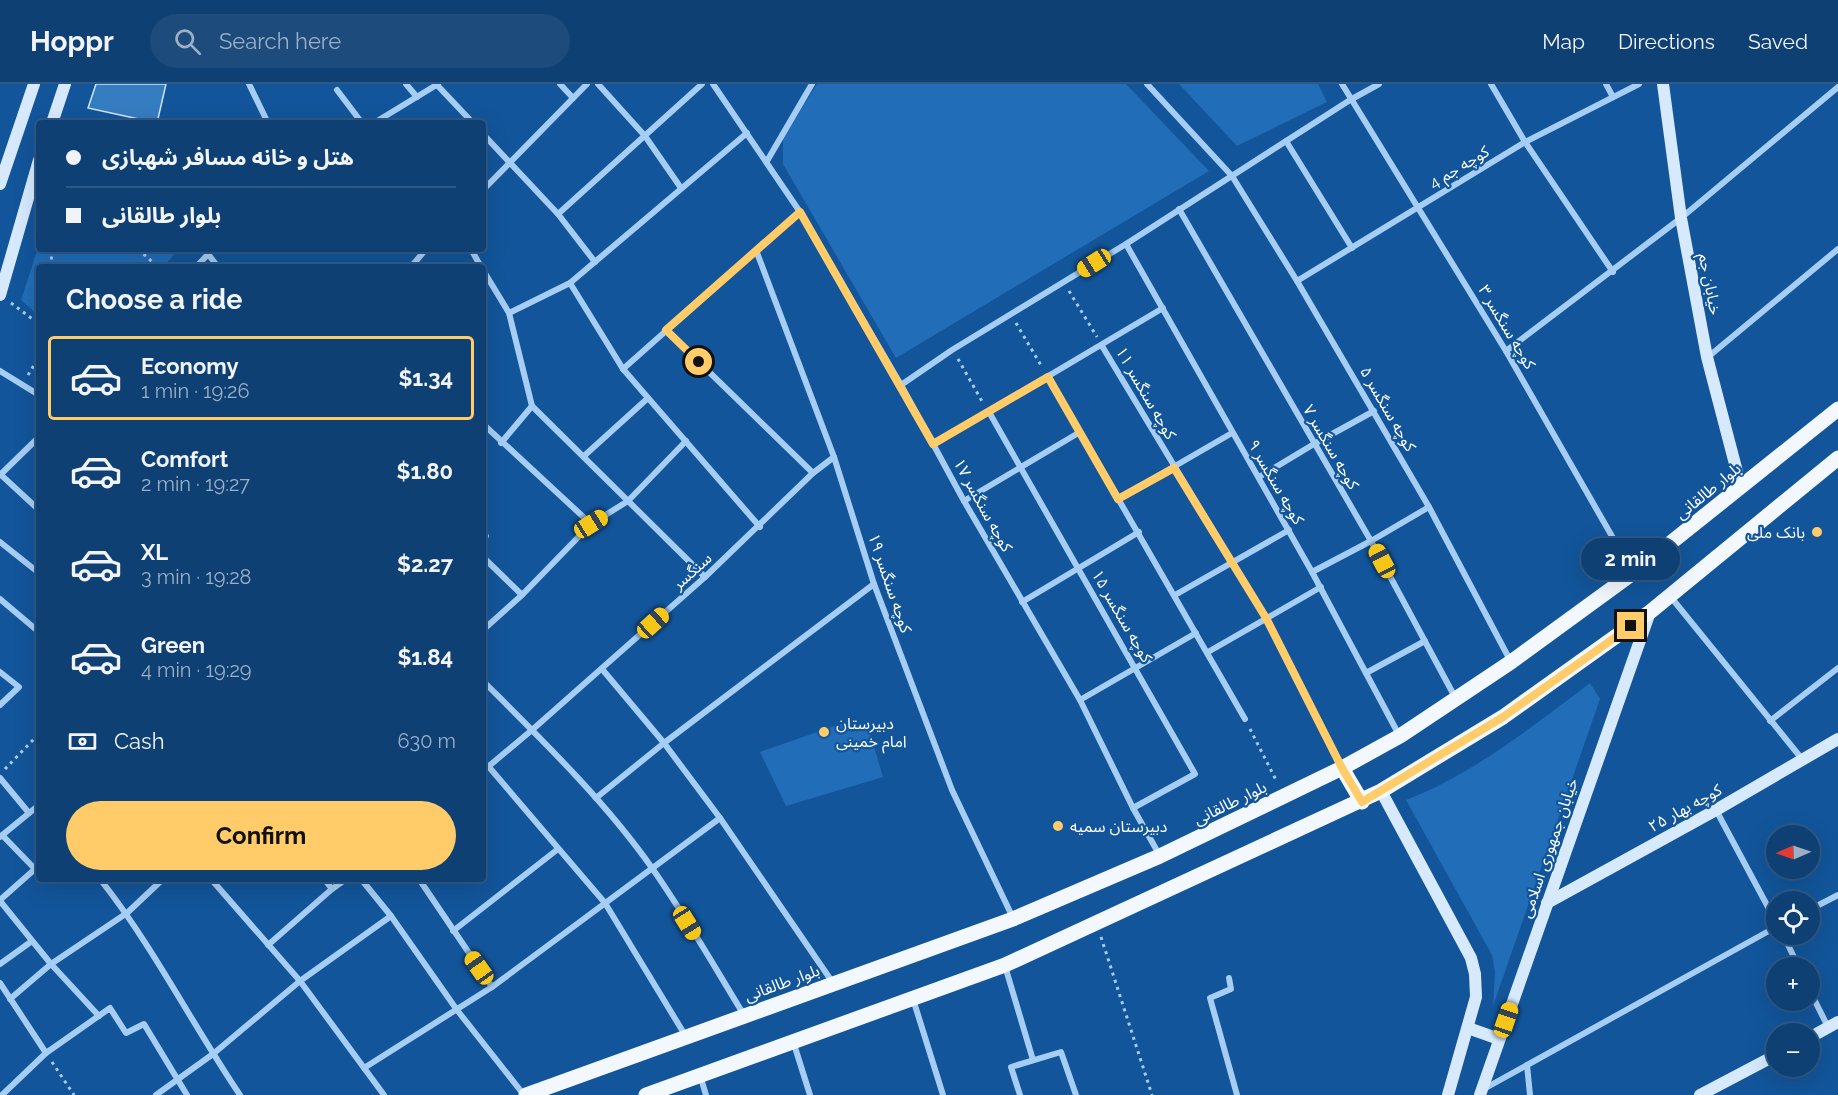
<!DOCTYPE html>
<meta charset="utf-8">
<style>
body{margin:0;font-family:Raleway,"Noto Sans Arabic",sans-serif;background:#1c4b7c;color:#f1f3f6;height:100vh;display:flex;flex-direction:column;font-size:22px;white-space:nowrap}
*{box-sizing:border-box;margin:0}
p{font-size:20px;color:#9bafc5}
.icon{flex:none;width:33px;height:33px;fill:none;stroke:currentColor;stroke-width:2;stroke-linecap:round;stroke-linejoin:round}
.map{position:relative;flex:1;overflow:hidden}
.details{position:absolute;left:36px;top:180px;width:450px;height:618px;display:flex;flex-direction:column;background:#0e4074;border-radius:6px;box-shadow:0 6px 24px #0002,0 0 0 2px #2e5986}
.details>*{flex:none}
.hud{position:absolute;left:36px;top:36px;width:450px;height:132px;border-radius:6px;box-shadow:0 6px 24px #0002,0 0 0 2px #2e5986;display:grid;align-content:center;height:132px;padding:0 30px;background:#0e4074}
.needle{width:39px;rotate:268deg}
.controls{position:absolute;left:1766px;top:741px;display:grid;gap:12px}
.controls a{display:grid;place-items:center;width:54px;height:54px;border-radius:50%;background:#0e4074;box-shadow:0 6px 24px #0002,0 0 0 2px #2e5986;font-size:30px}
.end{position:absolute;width:27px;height:27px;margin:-14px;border:8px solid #ffcc69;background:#111;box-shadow:0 0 0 3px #111}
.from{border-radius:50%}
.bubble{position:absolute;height:42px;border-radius:21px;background:#0e4074;box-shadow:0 6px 24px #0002,0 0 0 2px #2e5986;font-size:20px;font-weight:700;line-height:42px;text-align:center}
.car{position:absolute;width:18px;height:36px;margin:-18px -9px;border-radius:8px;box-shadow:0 0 4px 2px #0007;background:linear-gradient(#f5c518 24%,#345 0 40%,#f5c518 0 76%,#345 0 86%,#f5c518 0)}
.hud b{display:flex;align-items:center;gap:21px;height:57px;font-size:22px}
.hud b+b{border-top:2px solid #2e5986}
.hud i{width:15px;height:15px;background:#f1f3f6}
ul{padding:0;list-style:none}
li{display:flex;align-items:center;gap:18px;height:84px;margin:0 12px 9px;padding:0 18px;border:3px solid transparent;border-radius:6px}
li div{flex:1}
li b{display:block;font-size:22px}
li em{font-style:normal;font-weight:700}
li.current{border-color:#ffcc69}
li>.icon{width:54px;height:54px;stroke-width:1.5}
h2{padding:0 30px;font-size:27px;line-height:72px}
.pay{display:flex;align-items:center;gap:15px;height:66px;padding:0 30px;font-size:22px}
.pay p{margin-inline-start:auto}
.primary-button{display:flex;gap:12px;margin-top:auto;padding:12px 30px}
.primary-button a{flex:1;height:69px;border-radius:36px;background:#ffcc69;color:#111;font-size:24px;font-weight:700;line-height:69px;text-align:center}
header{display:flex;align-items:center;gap:36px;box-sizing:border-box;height:84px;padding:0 30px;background:#0e4074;border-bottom:2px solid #2e5986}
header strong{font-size:28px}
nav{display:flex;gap:33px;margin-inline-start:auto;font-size:21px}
.search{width:420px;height:54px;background:#1c4b7c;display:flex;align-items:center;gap:15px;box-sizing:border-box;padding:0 21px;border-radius:33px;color:#9bafc5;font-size:22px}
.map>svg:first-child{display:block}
.green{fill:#216db8}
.building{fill:#367cc0;stroke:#cee6fd;stroke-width:1.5}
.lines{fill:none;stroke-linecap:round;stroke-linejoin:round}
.path{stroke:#a6cdf4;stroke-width:3;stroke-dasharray:3 4.5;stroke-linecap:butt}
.street{stroke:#a6cdf4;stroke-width:6}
.secondary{stroke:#d6e9fd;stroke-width:12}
.primary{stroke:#f3f8ff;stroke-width:15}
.route{stroke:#ffcc69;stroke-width:8}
.poi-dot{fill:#ffcc69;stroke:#12559a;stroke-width:2}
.labels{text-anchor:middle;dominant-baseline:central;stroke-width:4.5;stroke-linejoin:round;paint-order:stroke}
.street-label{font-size:16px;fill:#fff;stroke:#12559a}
.poi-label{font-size:16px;fill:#fff;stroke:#12559a;text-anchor:start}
</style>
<header>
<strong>Hoppr</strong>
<div class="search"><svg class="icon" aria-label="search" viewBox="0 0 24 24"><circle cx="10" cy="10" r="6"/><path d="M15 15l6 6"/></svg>Search here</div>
<nav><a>Map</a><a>Directions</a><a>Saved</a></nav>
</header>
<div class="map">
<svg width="1838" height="1011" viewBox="0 0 1838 1011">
<rect width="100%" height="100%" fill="#12559a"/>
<g class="green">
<polygon points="817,0 1126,0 1209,87 896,274 783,80 783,54"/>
<polygon points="1179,0 1318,0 1327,18 1237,62"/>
<polygon points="39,161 39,165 179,165 163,183 39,183 39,232 21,216"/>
<path d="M1590 599 1600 615 1493 922 1495 888 1492 871 1406 716C1470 692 1536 640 1590 599Z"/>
<polygon points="846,638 851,648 868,642 883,693 786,722 760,668"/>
</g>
<polygon class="building" points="96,0 166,0 157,39 88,24"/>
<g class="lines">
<g class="path">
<polyline points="51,165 52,183"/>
<polyline points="138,165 158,183"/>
<polyline points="1069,207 1097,253"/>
<polyline points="11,219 39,240"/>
<polyline points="1016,239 1042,283"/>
<polyline points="958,275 983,319"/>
<polyline points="28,291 39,273"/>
<polyline points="1250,645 1277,698"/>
<polyline points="5,685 34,655 39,661"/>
<polyline points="1101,853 1152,1011"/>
<polyline points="52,978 74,1011"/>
</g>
<g class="street">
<polyline points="249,0 268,39"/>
<polyline points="406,0 417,13"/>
<polyline points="560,0 573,14"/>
<polyline points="598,0 645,52 681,104"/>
<polyline points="713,0 800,128 901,301 964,417 1080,616 1133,724 1160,772"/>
<polyline points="1147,0 1232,92 1297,197 1429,423 1511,578"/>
<polyline points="1342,0 1506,267 1633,489"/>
<polyline points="1491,0 1525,58 1613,188"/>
<polyline points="1606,0 1613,13"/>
<polyline points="437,1 473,39"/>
<polyline points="337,6 362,39"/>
<polyline points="374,39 438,0"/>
<polyline points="483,50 558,130"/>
<polyline points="1286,57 1352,164"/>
<polyline points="767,77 812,0"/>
<polyline points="483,106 587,0"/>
<polyline points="1179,125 1371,457 1456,615"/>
<polyline points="1126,160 1312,488 1399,651"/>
<polyline points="471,165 481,183"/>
<polyline points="756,166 834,373 874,500 952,706 1013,834"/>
<polyline points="208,170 218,183"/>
<polyline points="595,178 558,130 702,0"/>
<polyline points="196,183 213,165"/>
<polyline points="411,183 426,165"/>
<polyline points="483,186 509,229 532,322 705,493"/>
<polyline points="1297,197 1525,58 1639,0"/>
<polyline points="570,199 623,285 760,443"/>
<polyline points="509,229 570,199 747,49"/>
<polyline points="666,246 813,389"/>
<polyline points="1102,262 1266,534 1341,683"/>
<polyline points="1506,267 1681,134 1838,3"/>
<polyline points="1708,273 1838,165"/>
<polyline points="623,285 800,128"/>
<polyline points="0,287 39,311"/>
<polyline points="1048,293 1245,635"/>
<polyline points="901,301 952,266 1126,160 1350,16 1379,0"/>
<polyline points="989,328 1195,690 1133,724"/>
<polyline points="483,340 591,440"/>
<polyline points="501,359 532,322"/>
<polyline points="934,360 1163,224"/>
<polyline points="584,372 648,314"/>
<polyline points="0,390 39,426"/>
<polyline points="0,391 39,353"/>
<polyline points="1259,393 1314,360 1374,327"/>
<polyline points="1118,415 1232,349"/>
<polyline points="964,417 1080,348"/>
<polyline points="483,449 486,452 483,457"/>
<polyline points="0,458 39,489"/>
<polyline points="483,473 522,511"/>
<polyline points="1312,488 1371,457 1429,423"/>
<polyline points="1175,511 1289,446"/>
<polyline points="1670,512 1802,675"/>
<polyline points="0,515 39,548"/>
<polyline points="1022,518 1139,448"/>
<polyline points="483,546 522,511 591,440 628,417 686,357"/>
<polyline points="1208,568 1321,503"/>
<polyline points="602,585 664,659 720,734 833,899"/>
<polyline points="0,588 19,603 0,621"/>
<polyline points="1366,589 1425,557"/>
<path d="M483 597C541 655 605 717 652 784 685 831 714 882 744 931"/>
<polyline points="1080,616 1196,549"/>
<polyline points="1770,637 1838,584"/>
<polyline points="489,683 605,819 685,951"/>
<polyline points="483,687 532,646 705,493 813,389 834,373"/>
<polyline points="0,694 29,729"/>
<polyline points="596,714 664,659 874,500"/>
<polyline points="1716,726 1776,838"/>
<polyline points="0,753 39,721"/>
<path d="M100 795C153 862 192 940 240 1011"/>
<polyline points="211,795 300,897 384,1011"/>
<polyline points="324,795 332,805"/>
<polyline points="361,795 391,832 457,926 524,1011"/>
<polyline points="419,795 492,903"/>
<polyline points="0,816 35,785 3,752"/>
<polyline points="0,817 51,880 99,932"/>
<polyline points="1809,826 1838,811"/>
<polyline points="453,847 558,765"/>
<polyline points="1783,850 1799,884"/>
<polyline points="268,861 332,805 346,795"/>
<polyline points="0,880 32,857"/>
<polyline points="1005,882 1033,976"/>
<polyline points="1229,894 1231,905 1210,914 1237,1011"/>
<polyline points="0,899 46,969"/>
<polyline points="1809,905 1828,943"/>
<polyline points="10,915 51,880 127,829 163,795"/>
<polyline points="913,915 943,1011"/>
<polyline points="793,957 810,1011"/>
<polyline points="1527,981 1530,1011"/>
<polyline points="364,984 492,903 720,734"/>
<polyline points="700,991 706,1011"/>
<polyline points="1482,1006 1776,843"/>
<polyline points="2,1011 46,969 110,924 126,949 144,940 187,1011"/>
<polyline points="156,1011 213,970 300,897 391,832"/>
<polyline points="1020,1011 1011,983 1061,968 1076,1011"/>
</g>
<g class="secondary">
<polyline points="1663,0 1681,134 1707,273 1741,403"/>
<polyline points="52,39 65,0"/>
<polyline points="0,100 34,0"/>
<polyline points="0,211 39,76"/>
<polyline points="1381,707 1471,874 1475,890 1476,913 1448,1011"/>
<polyline points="1547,819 1716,726 1838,655"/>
<polyline points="1468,944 1499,955"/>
<polyline points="1809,954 1838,938"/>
<polyline points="1480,1011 1650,528"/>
<polyline points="1700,1011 1776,971"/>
</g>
<g class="primary">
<polyline points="1342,684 1362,718"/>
<polyline points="526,1011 1013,835 1160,772 1342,684 1400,652 1511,578 1633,489 1838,325"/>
<polyline points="646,1011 1005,881 1381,707 1503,633 1650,528 1838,374"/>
</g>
</g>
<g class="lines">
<polyline class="route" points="699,278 666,246 800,128 933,360 1048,293 1118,415 1174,384 1266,534 1342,684 1362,718 1503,633 1631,542"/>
</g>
<g class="poi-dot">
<circle cx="1817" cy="448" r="6"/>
<circle cx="824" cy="648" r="6"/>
<circle cx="1058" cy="742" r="6"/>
</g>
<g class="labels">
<g class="street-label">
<text transform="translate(1459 83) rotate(-31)">کوچه جم 4</text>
<text transform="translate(1710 200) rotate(79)">خیابان جم</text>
<text transform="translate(1507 243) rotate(59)">کوچه سنگسر ۳</text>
<text transform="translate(1146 309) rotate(60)">کوچه سنگسر ۱۱</text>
<text transform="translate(1388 325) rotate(60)">کوچه سنگسر ۵</text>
<text transform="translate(1331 363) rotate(60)">کوچه سنگسر ۷</text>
<text transform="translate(1276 398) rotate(60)">کوچه سنگسر ۹</text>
<text transform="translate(1708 407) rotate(-39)">بلوار طالقانی</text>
<text transform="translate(983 421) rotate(61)">کوچه سنگسر ۱۷</text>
<text transform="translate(692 487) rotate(-42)">سنگسر</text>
<text transform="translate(890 499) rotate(71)">کوچه سنگسر ۱۹</text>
<text transform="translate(1122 532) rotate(60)">کوچه سنگسر ۱۵</text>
<text transform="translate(1230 719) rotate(-26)">بلوار طالقانی</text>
<text transform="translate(1685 724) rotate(-29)">کوچه بهار ۲۵</text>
<text transform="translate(1549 764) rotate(-71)">خیابان جمهوری اسلامی</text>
<text transform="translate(782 899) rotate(-20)">بلوار طالقانی</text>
</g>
<g class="poi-label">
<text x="1805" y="448" text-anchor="end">بانک ملی</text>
<text x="836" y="639">دبیرستان<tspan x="836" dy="18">امام خمینی</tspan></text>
<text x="1070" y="742">دبیرستان سمیه</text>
</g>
</g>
</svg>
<div class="controls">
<a><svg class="needle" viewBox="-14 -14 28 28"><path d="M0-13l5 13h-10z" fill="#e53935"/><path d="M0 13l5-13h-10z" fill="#9bafc5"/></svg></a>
<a><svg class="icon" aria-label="locate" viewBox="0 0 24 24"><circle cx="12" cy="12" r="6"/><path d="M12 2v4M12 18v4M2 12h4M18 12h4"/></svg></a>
<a>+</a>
<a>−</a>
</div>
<i class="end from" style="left:699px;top:278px"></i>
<i class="end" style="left:1631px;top:542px"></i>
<div class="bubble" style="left:1581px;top:454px;width:99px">2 min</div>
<i class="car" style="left:1094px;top:179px;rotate:238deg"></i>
<i class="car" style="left:591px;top:440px;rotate:58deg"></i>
<i class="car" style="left:1382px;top:477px;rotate:332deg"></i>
<i class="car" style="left:653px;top:539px;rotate:48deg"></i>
<i class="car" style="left:687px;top:839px;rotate:148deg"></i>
<i class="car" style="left:479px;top:884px;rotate:325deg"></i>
<i class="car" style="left:1506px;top:936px;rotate:19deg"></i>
<div class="hud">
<b><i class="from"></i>هتل و خانه مسافر شهبازی</b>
<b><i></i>بلوار طالقانی</b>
</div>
<section class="details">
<h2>Choose a ride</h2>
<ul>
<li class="current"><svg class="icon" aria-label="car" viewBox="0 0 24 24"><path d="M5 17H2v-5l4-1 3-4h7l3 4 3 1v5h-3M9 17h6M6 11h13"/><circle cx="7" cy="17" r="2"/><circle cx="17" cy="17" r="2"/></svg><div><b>Economy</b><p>1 min · 19:26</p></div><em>$1.34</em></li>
<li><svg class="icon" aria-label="car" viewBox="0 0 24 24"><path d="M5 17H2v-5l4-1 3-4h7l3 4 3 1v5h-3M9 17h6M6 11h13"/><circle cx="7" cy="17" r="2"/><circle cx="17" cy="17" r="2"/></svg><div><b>Comfort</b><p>2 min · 19:27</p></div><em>$1.80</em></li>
<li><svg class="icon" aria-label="car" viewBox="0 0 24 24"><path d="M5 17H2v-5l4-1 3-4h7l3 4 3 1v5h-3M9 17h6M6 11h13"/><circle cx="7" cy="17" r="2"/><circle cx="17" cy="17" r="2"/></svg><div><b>XL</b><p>3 min · 19:28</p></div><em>$2.27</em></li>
<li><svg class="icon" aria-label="car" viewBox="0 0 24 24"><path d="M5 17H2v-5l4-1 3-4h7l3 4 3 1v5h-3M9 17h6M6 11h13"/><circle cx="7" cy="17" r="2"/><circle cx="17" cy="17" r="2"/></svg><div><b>Green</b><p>4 min · 19:29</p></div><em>$1.84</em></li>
</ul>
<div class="pay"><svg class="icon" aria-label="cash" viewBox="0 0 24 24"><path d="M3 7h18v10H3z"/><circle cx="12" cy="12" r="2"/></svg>Cash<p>630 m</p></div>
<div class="primary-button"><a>Confirm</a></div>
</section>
</div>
